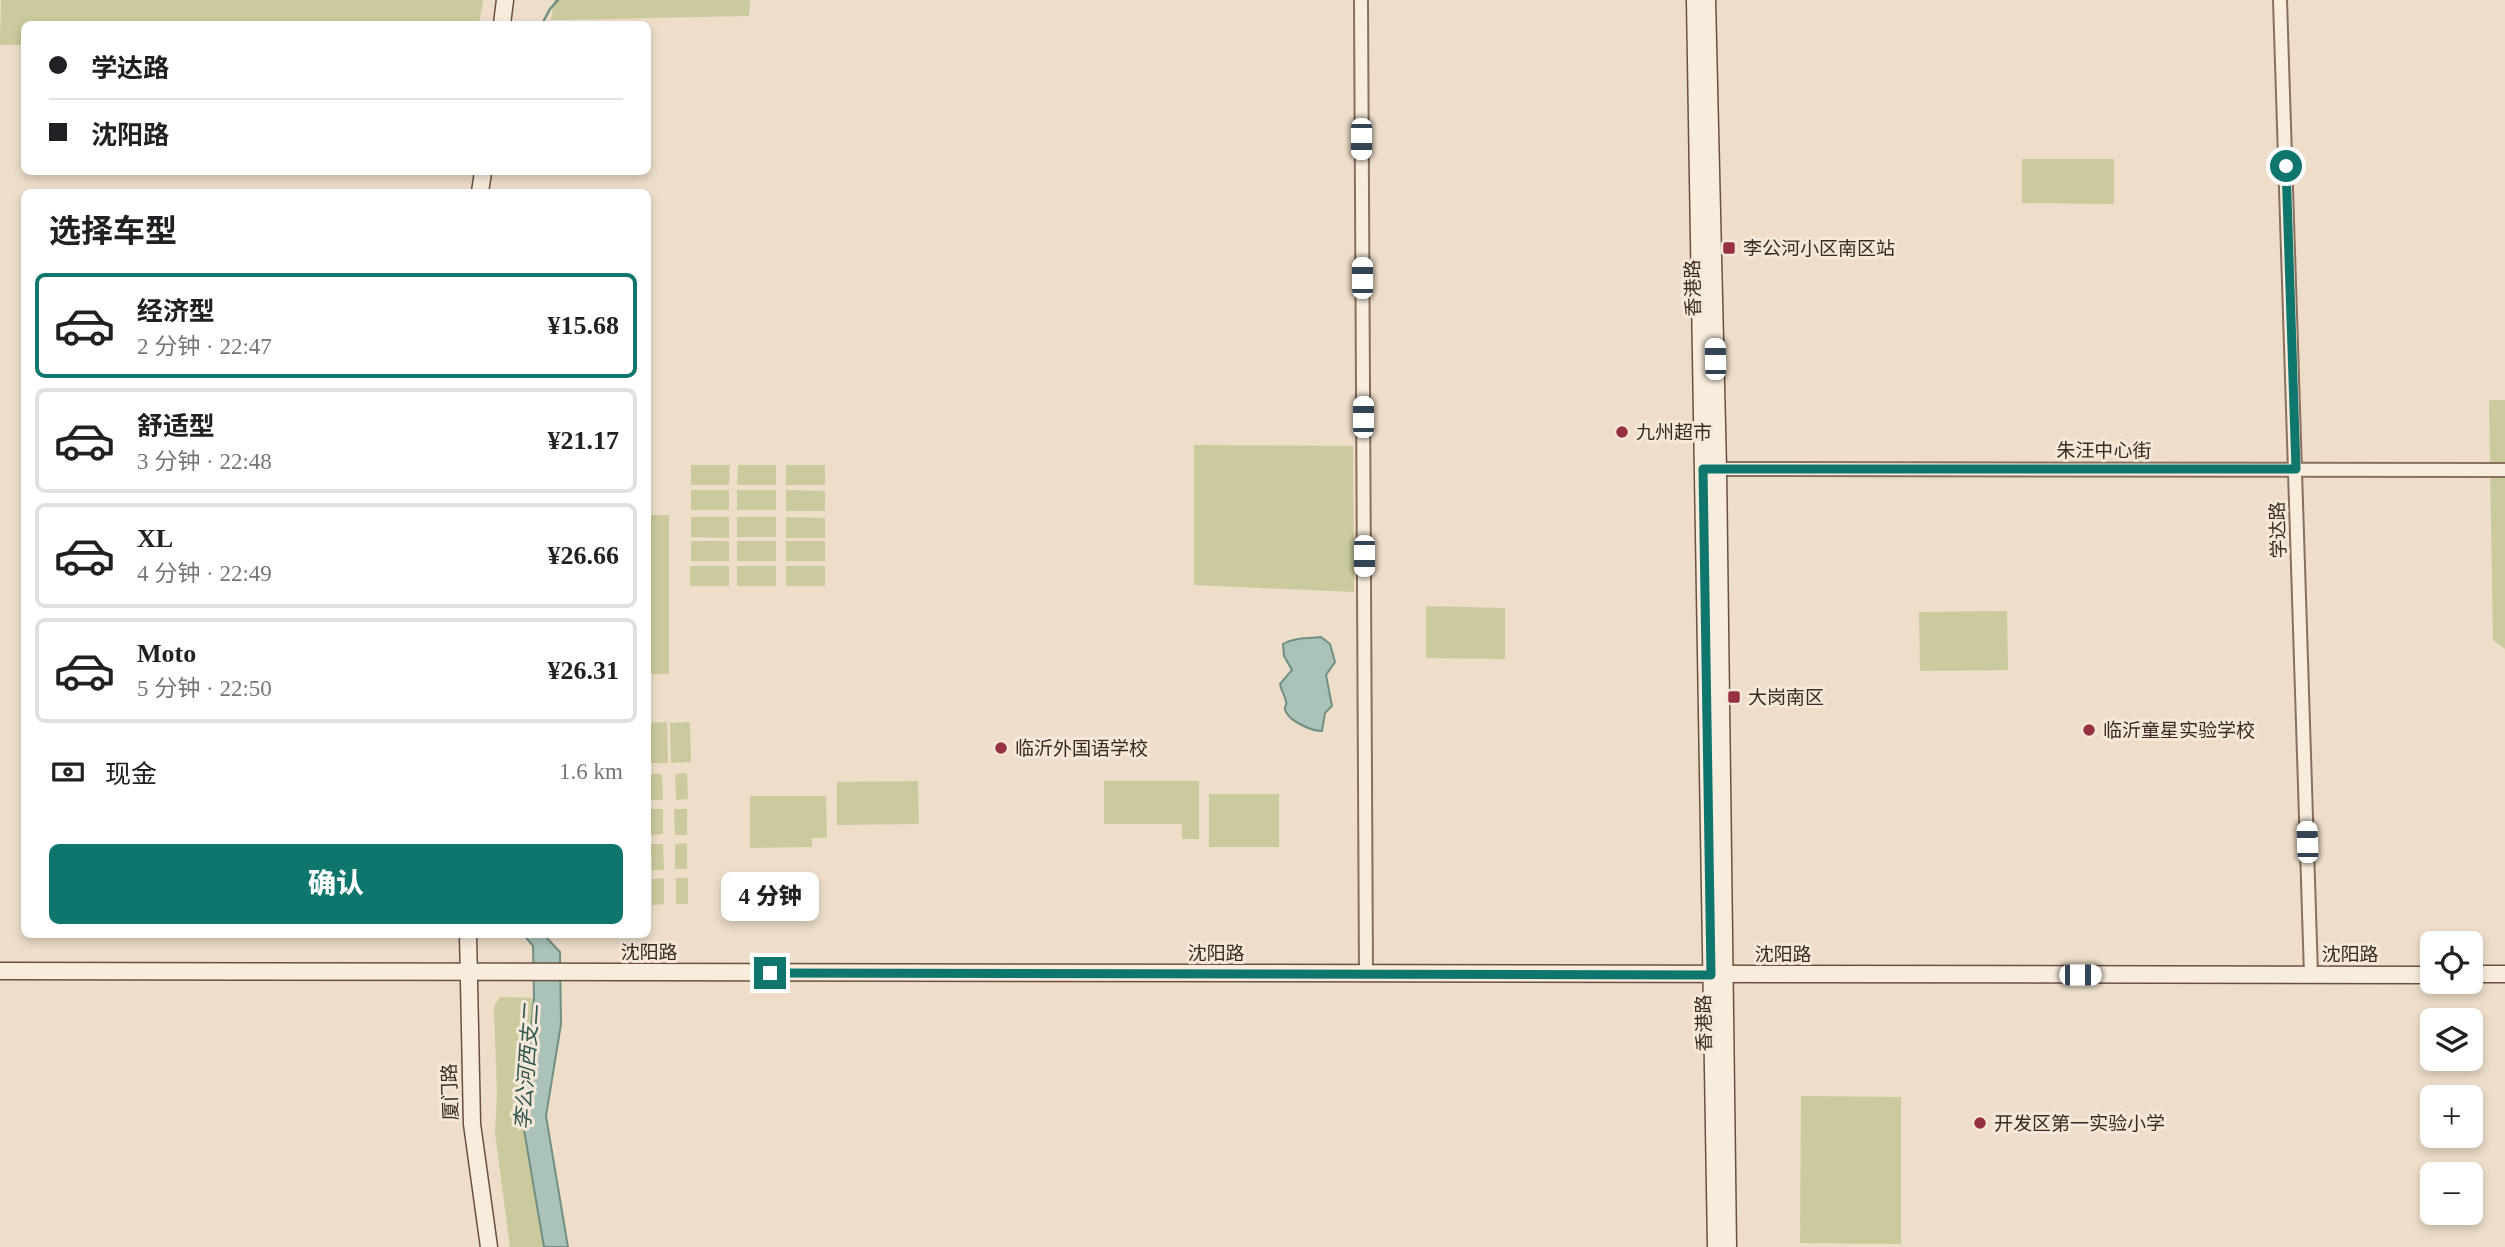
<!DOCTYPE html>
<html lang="zh">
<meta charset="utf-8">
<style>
body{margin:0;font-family:"Times New Roman","Noto Sans SC",serif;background:#f6f6f6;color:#202124;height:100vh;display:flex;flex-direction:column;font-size:26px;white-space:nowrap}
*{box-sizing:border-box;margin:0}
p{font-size:23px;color:#757577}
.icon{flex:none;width:38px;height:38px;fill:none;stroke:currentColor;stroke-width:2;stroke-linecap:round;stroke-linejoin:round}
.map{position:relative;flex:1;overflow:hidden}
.details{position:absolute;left:21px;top:189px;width:630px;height:749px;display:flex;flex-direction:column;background:#fff;border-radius:10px;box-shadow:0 4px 10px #0003}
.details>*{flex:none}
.top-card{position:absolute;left:21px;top:21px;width:630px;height:154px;border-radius:10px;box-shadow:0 4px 10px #0003;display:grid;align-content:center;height:154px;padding:0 28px;background:#fff}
.controls{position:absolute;left:2420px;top:931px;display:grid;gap:14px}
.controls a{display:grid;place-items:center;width:63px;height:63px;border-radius:10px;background:#fff;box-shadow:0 4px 10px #0003;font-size:35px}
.end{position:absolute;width:32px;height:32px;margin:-16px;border:9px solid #0f766e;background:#fff;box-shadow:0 0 0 4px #fff}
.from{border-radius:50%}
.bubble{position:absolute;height:49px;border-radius:10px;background:#fff;box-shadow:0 4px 10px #0003;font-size:23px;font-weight:800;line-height:49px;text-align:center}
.car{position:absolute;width:21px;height:42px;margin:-21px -10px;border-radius:9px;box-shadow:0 0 5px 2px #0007;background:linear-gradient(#fff 24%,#345 0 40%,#fff 0 76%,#345 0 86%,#fff 0)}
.top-card b{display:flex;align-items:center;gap:24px;height:66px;font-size:26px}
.top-card b+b{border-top:2px solid #e0e0e0}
.top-card i{width:18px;height:18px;background:#202124}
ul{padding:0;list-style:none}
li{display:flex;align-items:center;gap:21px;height:105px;margin:0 14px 10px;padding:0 14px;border:4px solid #e0e0e0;border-radius:10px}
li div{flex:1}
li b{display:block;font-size:26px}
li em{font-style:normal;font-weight:800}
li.on{border-color:#0f766e}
li>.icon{width:63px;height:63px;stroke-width:1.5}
h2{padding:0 28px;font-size:32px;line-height:84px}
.pay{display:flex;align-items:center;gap:18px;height:77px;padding:0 28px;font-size:26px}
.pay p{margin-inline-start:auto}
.action{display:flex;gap:14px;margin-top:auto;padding:14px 28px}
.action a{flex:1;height:80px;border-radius:10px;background:#0f766e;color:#fff;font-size:28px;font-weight:800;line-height:80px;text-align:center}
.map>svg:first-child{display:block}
.green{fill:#cbca9d}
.water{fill:#aac2b7;stroke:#709083;stroke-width:2}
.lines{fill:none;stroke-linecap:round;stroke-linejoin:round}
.stream{stroke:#709083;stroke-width:2.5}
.street-casing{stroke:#896f5e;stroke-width:16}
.secondary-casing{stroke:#6b5041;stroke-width:19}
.street{stroke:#f8ecdc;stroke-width:12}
.secondary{stroke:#f8ecdc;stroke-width:16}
.route{stroke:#0f766e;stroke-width:9}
.poi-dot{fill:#963140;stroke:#f5e8d8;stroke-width:2.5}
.labels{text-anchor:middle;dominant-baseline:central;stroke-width:6;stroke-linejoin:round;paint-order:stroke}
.poi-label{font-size:19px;fill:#3a2a21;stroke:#f5e8d8;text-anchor:start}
.street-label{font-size:19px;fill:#3a2a21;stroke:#f5e8d8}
.water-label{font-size:21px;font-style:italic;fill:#315951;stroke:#f5e8d8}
</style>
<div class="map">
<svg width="2505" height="1247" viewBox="0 0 2505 1247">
<rect width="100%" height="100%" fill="#edddc9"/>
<g class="green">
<polygon points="1,0 483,0 479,24 24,24 24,45 0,45"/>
<polygon points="554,0 750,0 749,16 551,20"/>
<polygon points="2022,159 2114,159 2114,204 2022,203"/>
<polygon points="2489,400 2505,400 2505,649 2493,640"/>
<polygon points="1194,445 1353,446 1354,592 1194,585"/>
<polygon points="691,465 730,465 729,485 691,485"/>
<polygon points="738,465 776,465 776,485 737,485"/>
<rect x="786" y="465" width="39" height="20"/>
<rect x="691" y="490" width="38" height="20"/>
<rect x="737" y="490" width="39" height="20"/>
<polygon points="786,490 825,491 825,511 786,511"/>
<rect x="648" y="515" width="21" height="159"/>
<polygon points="691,517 729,517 729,538 691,537"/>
<rect x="737" y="517" width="39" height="20"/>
<polygon points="786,517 825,518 825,538 786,538"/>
<rect x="691" y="541" width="38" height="20"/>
<rect x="737" y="541" width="39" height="20"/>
<rect x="786" y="541" width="39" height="20"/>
<rect x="690" y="566" width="39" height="20"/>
<rect x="737" y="566" width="39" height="20"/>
<rect x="786" y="566" width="39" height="20"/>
<polygon points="1426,606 1505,608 1505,659 1426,658"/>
<polygon points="2007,611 2008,670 1920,671 1919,612"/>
<polygon points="667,722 668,763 648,763 648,723"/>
<polygon points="690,722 691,762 671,763 670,723"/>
<polygon points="687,773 688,799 676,800 675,774"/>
<polygon points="650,774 662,774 663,800 651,800"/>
<polygon points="918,781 919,824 837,825 837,782"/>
<polygon points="1104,781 1199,781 1199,839 1182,839 1182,824 1104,824"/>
<rect x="1209" y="794" width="70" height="53"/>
<polygon points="750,796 826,796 827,838 812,838 812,847 750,848"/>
<polygon points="651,809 663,809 663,834 651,835"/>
<polygon points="674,809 687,809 687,835 675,835"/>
<polygon points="687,843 687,869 675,869 675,844"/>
<polygon points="651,844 663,844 664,870 652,870"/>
<polygon points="664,878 664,904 652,905 652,879"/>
<polygon points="688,878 688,904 676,904 676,878"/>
<polygon points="500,997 534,998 522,1118 544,1247 510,1247 495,1133 497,1095 494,1007"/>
<polygon points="1801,1096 1901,1097 1901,1244 1800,1243"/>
</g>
<g class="water">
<path d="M1321 637 1330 644 1335 662 1326 675 1332 706 1325 713 1322 731C1312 731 1291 722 1286 712 1282 704 1288 709 1286 701 1285 696 1281 690 1280 684L1292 670 1284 656 1283 644C1295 637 1308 639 1321 637Z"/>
<polygon points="524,935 544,935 560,952 561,1024 546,1116 568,1247 544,1247 522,1118 534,998 533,946"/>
</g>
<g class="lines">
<polyline class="stream" points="542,24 550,9 558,0"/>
<defs>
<g id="street">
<polyline points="1361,0 1366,974"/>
<polyline points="2280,0 2311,975"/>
<polyline points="1711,469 2505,470"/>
</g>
<g id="secondary">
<polyline points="1695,0 1716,1247"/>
<polyline points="1707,0 1718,469 1728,1247"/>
<polyline points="502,24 505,0"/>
<polyline points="480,192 483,172"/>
<polyline points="468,934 472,1124 489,1247"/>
<polyline points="0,971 2432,975"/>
<polyline points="2471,974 2505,974"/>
</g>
</defs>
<use href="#street" class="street-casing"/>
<use href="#secondary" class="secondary-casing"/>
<use href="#street" class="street"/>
<use href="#secondary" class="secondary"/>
</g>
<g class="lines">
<polyline class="route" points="770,973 1711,975 1703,469 2296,469 2286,166"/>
</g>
<g class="poi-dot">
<rect x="1722" y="241" width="14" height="14" rx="3.5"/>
<circle cx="1622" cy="432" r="7"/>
<rect x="1727" y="690" width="14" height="14" rx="3.5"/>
<circle cx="2089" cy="730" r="7"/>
<circle cx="1001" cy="748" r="7"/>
<circle cx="1980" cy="1123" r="7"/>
</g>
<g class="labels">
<g class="poi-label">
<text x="1743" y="248">李公河小区南区站</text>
<text x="1636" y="432">九州超市</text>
<text x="1748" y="697">大岗南区</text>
<text x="2103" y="730">临沂童星实验学校</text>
<text x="1015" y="748">临沂外国语学校</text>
<text x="1994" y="1123">开发区第一实验小学</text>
</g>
<g class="street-label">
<text transform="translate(1693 288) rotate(-91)">香港路</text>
<text x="2104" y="450">朱汪中心街</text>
<text transform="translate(2278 530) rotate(-92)">学达路</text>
<text x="649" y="952">沈阳路</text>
<text x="1216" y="953">沈阳路</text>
<text x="1783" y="954">沈阳路</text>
<text x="2350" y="954">沈阳路</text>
<text transform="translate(1704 1023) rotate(-91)">香港路</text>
<text transform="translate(450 1092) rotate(-92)">厦门路</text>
</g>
<g class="water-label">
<text transform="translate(527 1067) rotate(-86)">李公河西支二</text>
</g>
</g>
</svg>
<div class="controls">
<a><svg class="icon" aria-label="locate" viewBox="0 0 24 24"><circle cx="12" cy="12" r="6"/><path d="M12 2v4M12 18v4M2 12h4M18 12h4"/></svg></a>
<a><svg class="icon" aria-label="layers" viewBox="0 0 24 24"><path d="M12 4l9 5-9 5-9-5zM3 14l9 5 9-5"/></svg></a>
<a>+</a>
<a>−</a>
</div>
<i class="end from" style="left:2286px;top:166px"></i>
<i class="end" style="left:770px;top:973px"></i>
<div class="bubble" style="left:721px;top:872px;width:98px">4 分钟</div>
<i class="car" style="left:1361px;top:139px;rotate:180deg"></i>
<i class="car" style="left:1362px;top:278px;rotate:0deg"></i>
<i class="car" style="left:1715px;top:359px;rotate:359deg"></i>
<i class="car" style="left:1363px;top:417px;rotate:0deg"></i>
<i class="car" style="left:1364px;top:556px;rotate:180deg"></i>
<i class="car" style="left:2307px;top:842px;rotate:358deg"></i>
<i class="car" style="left:2080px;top:975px;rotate:90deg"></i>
<div class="top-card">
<b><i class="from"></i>学达路</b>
<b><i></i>沈阳路</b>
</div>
<section class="details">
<h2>选择车型</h2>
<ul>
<li class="on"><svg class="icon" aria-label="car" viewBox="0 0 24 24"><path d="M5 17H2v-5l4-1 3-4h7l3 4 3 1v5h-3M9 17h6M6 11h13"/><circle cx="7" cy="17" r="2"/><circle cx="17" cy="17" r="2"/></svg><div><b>经济型</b><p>2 分钟 · 22:47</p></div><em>¥15.68</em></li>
<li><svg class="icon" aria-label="car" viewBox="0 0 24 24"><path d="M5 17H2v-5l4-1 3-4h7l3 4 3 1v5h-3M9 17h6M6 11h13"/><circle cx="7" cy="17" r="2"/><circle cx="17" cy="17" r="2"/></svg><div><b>舒适型</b><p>3 分钟 · 22:48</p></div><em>¥21.17</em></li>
<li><svg class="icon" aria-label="car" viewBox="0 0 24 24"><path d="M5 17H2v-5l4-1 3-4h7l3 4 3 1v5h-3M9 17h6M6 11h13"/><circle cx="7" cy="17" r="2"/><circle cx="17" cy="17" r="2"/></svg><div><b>XL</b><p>4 分钟 · 22:49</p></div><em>¥26.66</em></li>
<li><svg class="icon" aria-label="car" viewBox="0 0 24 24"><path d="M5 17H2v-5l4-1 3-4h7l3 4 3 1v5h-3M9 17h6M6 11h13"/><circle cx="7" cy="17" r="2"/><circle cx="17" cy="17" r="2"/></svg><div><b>Moto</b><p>5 分钟 · 22:50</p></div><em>¥26.31</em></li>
</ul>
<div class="pay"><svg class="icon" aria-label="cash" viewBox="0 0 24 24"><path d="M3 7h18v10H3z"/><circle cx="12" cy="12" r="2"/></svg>现金<p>1.6 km</p></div>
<div class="action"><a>确认</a></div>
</section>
</div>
